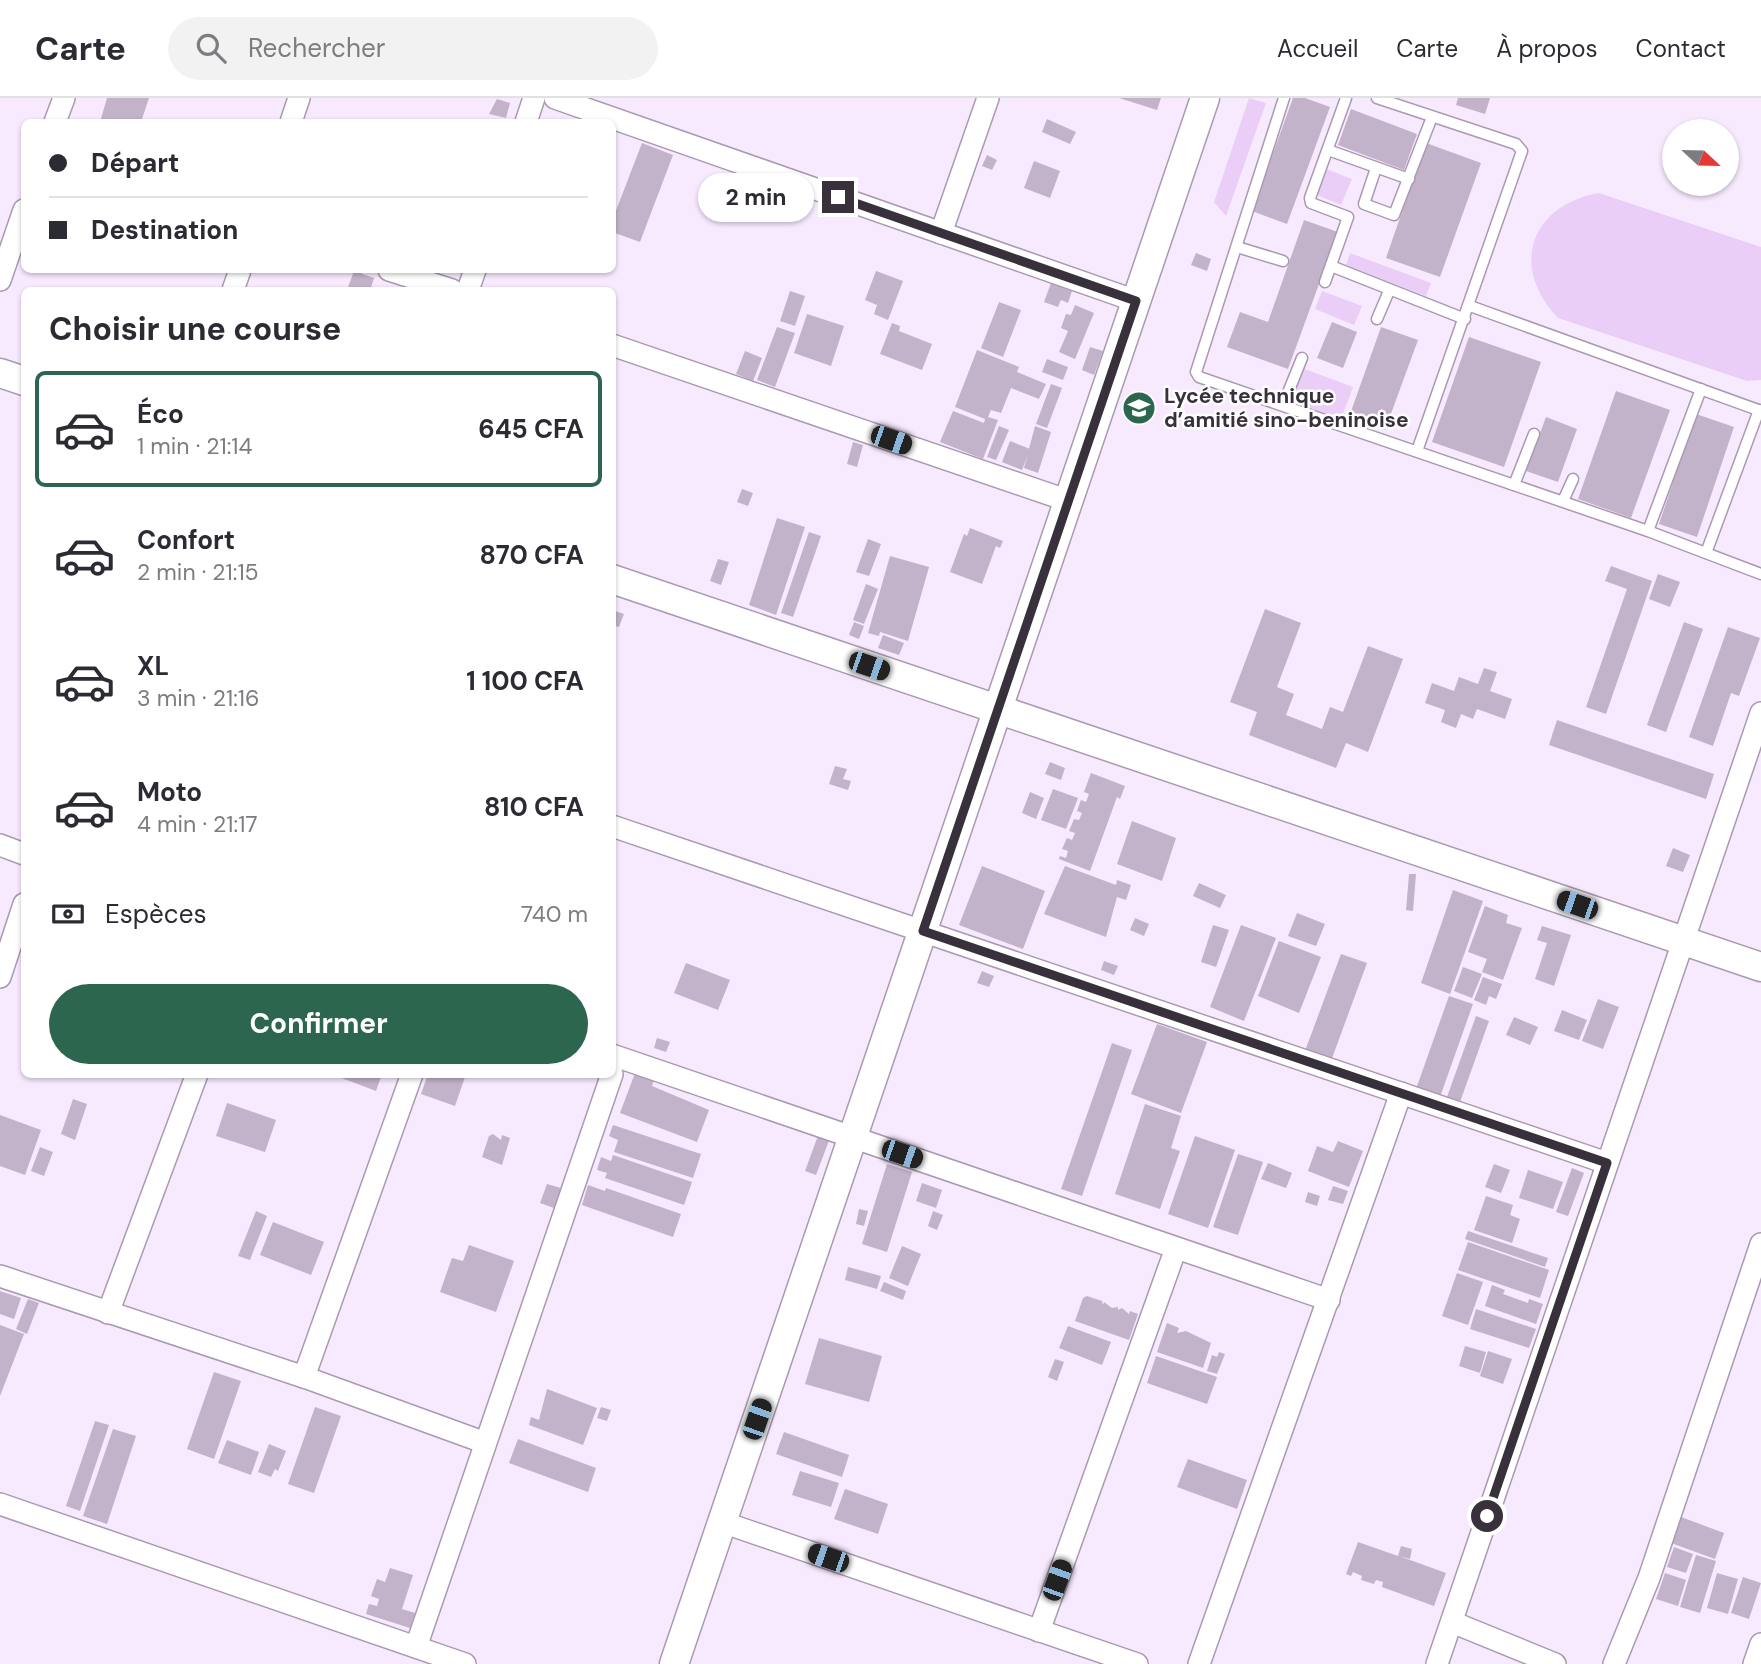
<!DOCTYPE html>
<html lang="fr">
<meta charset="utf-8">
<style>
body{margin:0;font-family:"DM Sans",sans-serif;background:#f2f2f3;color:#2b2b33;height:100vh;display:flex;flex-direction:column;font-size:26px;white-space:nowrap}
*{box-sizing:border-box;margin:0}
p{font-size:23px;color:#7c7c81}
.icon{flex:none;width:38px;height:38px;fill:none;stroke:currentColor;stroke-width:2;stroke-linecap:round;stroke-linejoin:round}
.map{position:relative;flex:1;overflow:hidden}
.panel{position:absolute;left:21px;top:189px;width:595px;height:791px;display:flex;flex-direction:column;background:#fff;border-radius:10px;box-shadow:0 2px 5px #0004}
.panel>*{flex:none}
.banner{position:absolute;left:21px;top:21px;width:595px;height:154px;border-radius:10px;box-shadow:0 2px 5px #0004;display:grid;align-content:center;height:154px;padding:0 28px;background:#fff}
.needle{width:46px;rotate:112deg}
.controls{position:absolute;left:1662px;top:21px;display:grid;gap:14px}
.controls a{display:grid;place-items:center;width:77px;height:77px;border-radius:50%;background:#fff;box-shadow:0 2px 5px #0004;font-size:35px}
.end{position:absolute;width:32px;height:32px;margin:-16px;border:9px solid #38313b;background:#fff;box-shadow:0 0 0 4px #fff}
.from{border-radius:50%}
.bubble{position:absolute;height:49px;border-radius:24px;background:#fff;box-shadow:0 2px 5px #0004;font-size:23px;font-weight:700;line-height:49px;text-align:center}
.car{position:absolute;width:21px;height:42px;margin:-21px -10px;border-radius:9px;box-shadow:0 0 5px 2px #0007;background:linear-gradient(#222 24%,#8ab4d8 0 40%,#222 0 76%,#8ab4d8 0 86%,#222 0)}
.banner b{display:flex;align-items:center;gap:24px;height:66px;font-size:26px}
.banner b+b{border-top:2px solid #e1e1e2}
.banner i{width:18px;height:18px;background:#2b2b33}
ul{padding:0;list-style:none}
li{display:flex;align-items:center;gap:21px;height:116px;margin:0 14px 10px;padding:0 14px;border:4px solid transparent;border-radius:10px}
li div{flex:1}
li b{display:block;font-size:26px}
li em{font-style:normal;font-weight:700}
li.active{border-color:#2c664f}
li>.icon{width:63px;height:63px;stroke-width:1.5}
h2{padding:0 28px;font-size:32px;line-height:84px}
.pay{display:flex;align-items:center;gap:18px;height:77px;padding:0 28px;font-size:26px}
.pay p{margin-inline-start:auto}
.button{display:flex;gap:14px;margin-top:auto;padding:14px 28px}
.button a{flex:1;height:80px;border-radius:42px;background:#2c664f;color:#fff;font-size:28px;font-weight:700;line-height:80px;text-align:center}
header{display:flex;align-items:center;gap:42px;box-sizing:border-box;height:98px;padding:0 35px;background:#fff;border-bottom:2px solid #e1e1e2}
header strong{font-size:33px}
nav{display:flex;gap:38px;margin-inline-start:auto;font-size:24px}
.search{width:490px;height:63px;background:#f2f2f3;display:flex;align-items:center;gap:18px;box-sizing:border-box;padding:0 24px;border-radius:38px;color:#7c7c81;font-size:26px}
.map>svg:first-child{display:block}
.green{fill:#eacef8}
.building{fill:#c2b2ca}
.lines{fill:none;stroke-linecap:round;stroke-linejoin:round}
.service-casing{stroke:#aa9ab1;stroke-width:13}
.minor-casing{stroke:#aa9ab1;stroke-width:24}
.tertiary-casing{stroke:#aa9ab1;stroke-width:31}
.service{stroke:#fff;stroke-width:10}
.minor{stroke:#fff;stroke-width:21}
.tertiary{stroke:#fff;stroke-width:28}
.route{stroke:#38313b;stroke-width:9}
.labels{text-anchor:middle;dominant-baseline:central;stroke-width:5;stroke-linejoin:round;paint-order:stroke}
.poi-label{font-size:21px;font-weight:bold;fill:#38313b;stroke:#fdfdfd;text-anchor:start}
</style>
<header>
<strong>Carte</strong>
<div class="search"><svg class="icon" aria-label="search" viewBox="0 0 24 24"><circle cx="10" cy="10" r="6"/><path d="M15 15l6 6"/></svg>Rechercher</div>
<nav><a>Accueil</a><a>Carte</a><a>À propos</a><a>Contact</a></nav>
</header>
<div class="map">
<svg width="1761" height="1566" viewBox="0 0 1761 1566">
<rect width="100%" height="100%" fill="#f8eafe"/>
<g class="green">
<polygon points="1249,0 1266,5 1226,118 1214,104"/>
<polygon points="1324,70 1352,81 1341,107 1314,96"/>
<path d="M1599 95 1761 149V282L1747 283 1558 220C1509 169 1530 107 1599 95Z"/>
<polygon points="1350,155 1431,185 1426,198 1346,167"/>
<polygon points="1322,193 1362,208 1354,227 1315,211"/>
<polygon points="1302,270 1353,289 1337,332 1286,313"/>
</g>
<g class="building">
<polygon points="107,0 149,0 141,24 100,24"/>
<polygon points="1119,0 1161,0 1157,12"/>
<polygon points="1293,0 1305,0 1330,9 1287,126 1252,113"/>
<polygon points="1458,0 1490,0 1485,16 1456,7"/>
<polygon points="497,1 510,5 506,20 489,16"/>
<polygon points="1351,11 1417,36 1404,72 1338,47"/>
<polygon points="1047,21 1076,34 1070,46 1042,34"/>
<polygon points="642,45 673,57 640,144 612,134 612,123"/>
<polygon points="1426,45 1481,65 1440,179 1386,160"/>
<polygon points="987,57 997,62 992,72 982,68"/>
<polygon points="1034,63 1060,73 1050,100 1024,90"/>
<polygon points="1304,122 1338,134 1288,271 1227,249 1240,214 1268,224"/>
<polygon points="1196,155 1211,161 1207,173 1191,167"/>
<polygon points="354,173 374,180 370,192 347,192"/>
<polygon points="876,173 903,183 888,222 874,216 877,207 865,202"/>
<polygon points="1051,185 1072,193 1068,205 1061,202 1058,209 1044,204"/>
<polygon points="790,193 805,198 795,228 780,223"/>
<polygon points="999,204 1021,212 1003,259 981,250"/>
<polygon points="1075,207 1094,215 1075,261 1059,254 1068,233 1061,230 1066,216 1071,217"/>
<polygon points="807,216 844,228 831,268 794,255"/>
<polygon points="1332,224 1357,234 1343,270 1317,260"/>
<polygon points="892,225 900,228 899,233 932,246 922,272 880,256"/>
<polygon points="777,229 795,235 775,289 757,282"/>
<polygon points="1381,229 1418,242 1385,332 1349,319"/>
<polygon points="1469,239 1541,264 1504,369 1432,344"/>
<polygon points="1090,249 1103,253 1094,277 1082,272"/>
<polygon points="977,252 1019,269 1017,274 1046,286 1039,301 1011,290 1001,315 991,312 988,319 998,322 983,361 940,344 953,313 984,325 985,321 955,309"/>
<polygon points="745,253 762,260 753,283 736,276"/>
<polygon points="1047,261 1068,269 1063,282 1042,274"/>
<polygon points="1051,286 1062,290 1047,330 1036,326"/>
<polygon points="1616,293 1670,312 1631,420 1578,401"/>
<polygon points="1696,316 1734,329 1697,439 1659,426"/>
<polygon points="1546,319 1577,331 1558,384 1526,373"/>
<polygon points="999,328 1009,332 996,362 987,359"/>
<polygon points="1035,328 1051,334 1038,375 1024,370"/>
<polygon points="1010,343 1030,351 1022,372 1002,364"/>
<polygon points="853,344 863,347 857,369 847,366"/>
<polygon points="742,391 753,395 748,408 737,404"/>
<polygon points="777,420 805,429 776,517 749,507"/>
<polygon points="970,430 1003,443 1000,450 996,448 982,486 950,474 964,436 967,438"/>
<polygon points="809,434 821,438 793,519 781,515"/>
<polygon points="868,441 881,446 869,478 856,474"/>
<polygon points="890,458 929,469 908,543 880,534 879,538 868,535"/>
<polygon points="718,461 729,464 721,487 710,483"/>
<polygon points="1611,468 1652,483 1606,616 1586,609 1627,491 1605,483"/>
<polygon points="1658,476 1680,484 1670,509 1649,501"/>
<polygon points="866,486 878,491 864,526 853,522"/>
<polygon points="1265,511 1301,525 1277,589 1294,596 1286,617 1322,631 1330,609 1343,614 1368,548 1403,561 1368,654 1346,645 1336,670 1249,637 1257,614 1230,604"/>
<polygon points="612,512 624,516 619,529 612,527"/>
<polygon points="854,524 864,528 859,541 849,537"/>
<polygon points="1684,524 1703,531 1666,634 1647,627"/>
<polygon points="1728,529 1760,540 1739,598 1731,595 1713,648 1689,639"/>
<polygon points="883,537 904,545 899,557 878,550"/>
<polygon points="1484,570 1497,574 1490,593 1512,601 1505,621 1477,611 1473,621 1461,616 1456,630 1441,624 1445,612 1425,605 1432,585 1454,593 1459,579 1478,586"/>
<polygon points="1557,622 1714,676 1706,701 1549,647"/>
<polygon points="1050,664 1065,670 1061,682 1045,676"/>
<polygon points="835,668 847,671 843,681 851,683 848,692 829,686"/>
<polygon points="1091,675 1125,688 1120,701 1117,699 1090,773 1059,761 1060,758 1066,760 1068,753 1062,751 1067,740 1072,742 1075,735 1069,733 1074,721 1079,722 1082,715 1077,713 1081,702 1086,704 1089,696 1084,694"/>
<polygon points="1053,691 1078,700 1066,731 1041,722"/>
<polygon points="1030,694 1044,700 1036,721 1022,715"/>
<polygon points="1132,723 1176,740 1162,783 1117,766"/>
<polygon points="1673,750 1690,757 1683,774 1666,768"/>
<polygon points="982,768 1045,793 1023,851 959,827"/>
<polygon points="1065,768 1116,787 1117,782 1131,787 1126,802 1117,799 1106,839 1044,816"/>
<polygon points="1409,776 1416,776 1413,813 1406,812"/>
<polygon points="1199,785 1226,797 1220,810 1193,798"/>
<polygon points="1453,792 1483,803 1450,896 1421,885"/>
<polygon points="1485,808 1508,817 1506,825 1522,830 1503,882 1482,874 1487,861 1468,854"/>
<polygon points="1297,815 1325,826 1316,848 1288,838"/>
<polygon points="1135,820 1149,826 1144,838 1130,832"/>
<polygon points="1213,827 1229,832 1216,869 1201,864"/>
<polygon points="1241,827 1276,840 1244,923 1210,909"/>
<polygon points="1542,828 1571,837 1554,888 1535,881 1547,845 1537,842"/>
<polygon points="1279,843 1321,859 1299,915 1258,898"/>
<polygon points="1341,856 1367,865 1331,963 1305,953"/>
<polygon points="1104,863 1118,868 1114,877 1101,872"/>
<polygon points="686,865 730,882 718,912 674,895"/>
<polygon points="1463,869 1482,876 1472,900 1454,893"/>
<polygon points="982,873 994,878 989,889 977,885"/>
<polygon points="1483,879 1502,886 1496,901 1489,898 1486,907 1474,902"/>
<polygon points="1449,898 1473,906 1440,999 1416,991"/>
<polygon points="1598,901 1619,909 1603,951 1582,943"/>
<polygon points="1562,912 1587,922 1579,942 1554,933"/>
<polygon points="1476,918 1489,923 1460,1004 1447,999"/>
<polygon points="1514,919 1538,929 1530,947 1506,937"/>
<polygon points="1157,926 1207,944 1181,1015 1131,996"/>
<polygon points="657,940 670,944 666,954 654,950"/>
<polygon points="1112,945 1132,952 1082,1098 1061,1091"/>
<polygon points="635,975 654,982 652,988 709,1012 697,1044 620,1015"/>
<polygon points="331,976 382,976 376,993"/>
<polygon points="428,976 466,976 455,1008 421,996"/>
<polygon points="73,1001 87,1006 75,1042 61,1036"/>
<polygon points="227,1005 276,1022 265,1054 216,1038"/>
<polygon points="1145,1006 1181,1018 1171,1050 1180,1053 1160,1111 1115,1096"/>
<polygon points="0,1017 41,1032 25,1077 0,1068"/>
<polygon points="613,1027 701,1056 693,1080 614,1054 618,1042 609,1038"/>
<polygon points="819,1035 830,1040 816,1077 805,1073"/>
<polygon points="493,1036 501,1042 502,1037 510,1040 502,1067 482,1059 489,1038"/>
<polygon points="1195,1038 1235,1052 1208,1130 1168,1116"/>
<polygon points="1338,1043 1363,1053 1349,1089 1308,1073 1317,1048 1333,1054"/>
<polygon points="40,1049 53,1054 44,1078 31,1073"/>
<polygon points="1238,1056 1263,1064 1238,1137 1213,1129"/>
<polygon points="613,1057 692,1084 684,1107 605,1080 607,1075 597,1072 601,1059 611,1063"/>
<polygon points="1268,1065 1292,1075 1286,1090 1261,1081"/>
<polygon points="887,1066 912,1074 887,1154 862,1146"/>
<polygon points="1494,1066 1510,1072 1501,1095 1485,1089"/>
<polygon points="1572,1070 1584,1075 1568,1118 1556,1114"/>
<polygon points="1528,1072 1563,1084 1553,1111 1519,1100"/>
<polygon points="922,1085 942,1092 936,1110 916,1103"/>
<polygon points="547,1086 561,1090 554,1110 540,1105"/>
<polygon points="588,1087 605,1093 606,1090 681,1116 673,1139 582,1107"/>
<polygon points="1333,1088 1348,1093 1343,1106 1328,1102"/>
<polygon points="1308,1094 1320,1098 1317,1108 1305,1104"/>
<polygon points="1486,1098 1513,1107 1510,1117 1520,1121 1512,1145 1474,1132"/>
<polygon points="859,1111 868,1113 864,1128 856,1126"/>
<polygon points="256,1113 267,1118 250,1162 238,1158"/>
<polygon points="933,1113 943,1117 937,1132 928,1128"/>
<polygon points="273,1124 324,1144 311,1177 260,1157"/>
<polygon points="1468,1133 1548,1160 1545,1169 1465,1141"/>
<polygon points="1468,1144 1549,1172 1540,1200 1458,1172"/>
<polygon points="469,1147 514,1163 496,1214 440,1194 452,1160 463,1163"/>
<polygon points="902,1148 921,1156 908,1188 889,1180"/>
<polygon points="848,1169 881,1178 877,1191 845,1182"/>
<polygon points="1457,1175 1483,1184 1468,1227 1442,1218"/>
<polygon points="884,1184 906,1193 903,1202 880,1193"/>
<polygon points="1492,1187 1505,1192 1503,1196 1528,1205 1529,1201 1543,1206 1536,1226 1485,1208"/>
<polygon points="0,1193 21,1200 14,1221 0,1216"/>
<polygon points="1087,1198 1102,1203 1103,1207 1104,1204 1112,1210 1118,1209 1118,1212 1122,1210 1129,1216 1130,1213 1138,1216 1129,1242 1075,1223 1083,1200"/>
<polygon points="28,1201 39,1205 27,1236 16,1231"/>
<polygon points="1476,1211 1536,1231 1529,1250 1470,1231"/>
<polygon points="1167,1225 1179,1230 1177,1235 1186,1233 1211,1245 1203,1270 1157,1254"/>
<polygon points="0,1227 24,1236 0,1298"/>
<polygon points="1068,1228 1111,1244 1102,1267 1059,1250"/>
<polygon points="819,1240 882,1258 869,1304 805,1286"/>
<polygon points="1465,1248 1486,1254 1480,1275 1459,1268"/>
<polygon points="1488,1253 1512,1261 1503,1286 1480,1278"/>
<polygon points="1219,1254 1225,1256 1217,1276 1207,1273 1212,1257 1217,1259"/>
<polygon points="1156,1258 1217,1279 1207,1306 1147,1285"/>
<polygon points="1055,1261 1064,1264 1057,1283 1048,1279"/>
<polygon points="214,1274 241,1283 214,1361 187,1351"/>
<polygon points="547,1291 597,1310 583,1347 529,1327 531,1319 539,1322"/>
<polygon points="315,1309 341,1318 314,1395 288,1386"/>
<polygon points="601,1309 611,1312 607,1323 597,1320"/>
<polygon points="95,1323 109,1327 80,1413 66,1408"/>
<polygon points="113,1331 136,1338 107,1426 83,1418"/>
<polygon points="784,1334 849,1357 842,1379 776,1356"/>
<polygon points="518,1341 596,1370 588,1394 509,1365"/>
<polygon points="227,1342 259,1354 251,1377 218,1365"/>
<polygon points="269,1346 286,1353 278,1373 275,1371 271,1379 258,1374"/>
<polygon points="1188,1361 1247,1382 1237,1411 1177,1389"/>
<polygon points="800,1373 839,1385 831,1409 792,1397"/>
<polygon points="845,1391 888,1406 878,1436 834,1421"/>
<polygon points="1681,1419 1724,1435 1715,1461 1671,1445"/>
<polygon points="1358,1444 1398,1458 1401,1448 1412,1451 1410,1461 1399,1458 1446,1475 1434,1508 1382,1489 1383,1484 1376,1482 1374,1486 1361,1482 1362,1478 1353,1474 1351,1478 1346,1476"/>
<polygon points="1674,1449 1693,1456 1686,1475 1667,1469"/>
<polygon points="1696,1457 1716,1463 1700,1515 1680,1509"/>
<polygon points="390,1470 413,1477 402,1511 415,1515 410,1530 366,1516 369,1506 377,1508 379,1501 371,1498 377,1481 385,1484"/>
<polygon points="1665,1475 1686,1482 1678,1508 1656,1501"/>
<polygon points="1717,1475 1738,1481 1728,1516 1707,1510"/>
<polygon points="1743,1479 1761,1485 1749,1521 1731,1515"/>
</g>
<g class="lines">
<defs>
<g id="service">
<polyline points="1284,0 1196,274 1199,279 1648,433 1761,476"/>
<polyline points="1377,0 1516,46 1522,53 1417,353"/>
<polyline points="1328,52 1409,81"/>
<polyline points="1376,70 1364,106 1394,117 1432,19"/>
<polyline points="1237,149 1283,163"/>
<polyline points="1331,168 1465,221"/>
<polyline points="1325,184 1348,119 1311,105 1310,100 1346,0"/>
<polyline points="1470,208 1761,313"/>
<polyline points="1377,221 1389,193"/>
<polyline points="1283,307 1302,260"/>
<polyline points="1514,387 1534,336"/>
<polyline points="1563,403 1573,381"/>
<polyline points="1648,433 1701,291"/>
<polyline points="1706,455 1759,312"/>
</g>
<g id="minor">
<polyline points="555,0 1136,203"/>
<polyline points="55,24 64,0"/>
<polyline points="291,24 299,0"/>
<polyline points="526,24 534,0"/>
<polyline points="941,135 988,0"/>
<polyline points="389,172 452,192"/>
<polyline points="0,182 24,112"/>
<polyline points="233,192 240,172"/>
<polyline points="468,192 475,172"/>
<polyline points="612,247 1069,403"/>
<polyline points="612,728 1607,1065"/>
<polyline points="0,747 24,756"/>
<polyline points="0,879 24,806"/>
<polyline points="612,957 1329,1202"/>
<polyline points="0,1178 304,1279 483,1344"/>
<polyline points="108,1215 197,976"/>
<polyline points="304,1279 412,976"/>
<polyline points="0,1406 465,1566"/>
<polyline points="722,1424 1137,1566"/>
<polyline points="1452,1524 1555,1566"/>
<polyline points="1039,1533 1176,1150"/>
<polyline points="416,1549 612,976"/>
<polyline points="1199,1566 1401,995"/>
<polyline points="1437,1566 1761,615"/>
<polyline points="1614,1566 1649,1480 1761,1146"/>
<polyline points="1754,1566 1761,1546"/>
</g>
<g id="tertiary">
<polyline points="0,275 24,283"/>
<polyline points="612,481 1761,869"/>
<polyline points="674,1566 1205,0"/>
</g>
</defs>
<use href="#service" class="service-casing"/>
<use href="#minor" class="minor-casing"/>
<use href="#tertiary" class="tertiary-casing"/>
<use href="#service" class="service"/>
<use href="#minor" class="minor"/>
<use href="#tertiary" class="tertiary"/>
</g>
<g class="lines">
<polyline class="route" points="838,99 1136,203 923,833 1607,1065 1487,1418"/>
</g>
<defs>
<symbol id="school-disc" viewBox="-11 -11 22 22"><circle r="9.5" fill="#2c664f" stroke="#fdfdfd"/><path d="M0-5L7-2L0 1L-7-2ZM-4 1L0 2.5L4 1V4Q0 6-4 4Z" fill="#fff"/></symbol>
</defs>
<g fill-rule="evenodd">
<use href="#school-disc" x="1120" y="291" width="38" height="38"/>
</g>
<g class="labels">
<g class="poi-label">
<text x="1164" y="298">Lycée technique<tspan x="1164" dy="24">d’amitié sino-beninoise</tspan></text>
</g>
</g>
</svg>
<div class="controls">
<a><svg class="needle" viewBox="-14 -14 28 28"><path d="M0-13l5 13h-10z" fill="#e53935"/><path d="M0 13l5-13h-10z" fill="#7c7c81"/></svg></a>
</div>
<i class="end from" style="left:1487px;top:1418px"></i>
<i class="end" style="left:838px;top:99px"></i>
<div class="bubble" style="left:698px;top:75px;width:116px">2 min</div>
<i class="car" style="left:891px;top:342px;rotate:109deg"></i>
<i class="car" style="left:869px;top:568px;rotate:109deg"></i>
<i class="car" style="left:1577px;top:807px;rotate:289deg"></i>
<i class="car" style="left:902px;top:1056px;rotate:109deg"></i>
<i class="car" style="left:757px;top:1321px;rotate:19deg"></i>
<i class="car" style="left:828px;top:1460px;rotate:289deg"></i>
<i class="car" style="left:1057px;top:1482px;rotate:20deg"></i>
<div class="banner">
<b><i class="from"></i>Départ</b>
<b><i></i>Destination</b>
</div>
<section class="panel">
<h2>Choisir une course</h2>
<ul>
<li class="active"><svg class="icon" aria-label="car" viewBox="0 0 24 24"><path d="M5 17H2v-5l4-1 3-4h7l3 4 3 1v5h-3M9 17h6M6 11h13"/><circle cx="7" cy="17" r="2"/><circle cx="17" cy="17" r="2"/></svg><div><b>Éco</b><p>1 min · 21:14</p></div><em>645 CFA</em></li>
<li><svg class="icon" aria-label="car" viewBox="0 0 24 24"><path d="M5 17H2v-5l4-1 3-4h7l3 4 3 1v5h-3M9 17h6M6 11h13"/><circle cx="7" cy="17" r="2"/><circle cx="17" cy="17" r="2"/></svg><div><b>Confort</b><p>2 min · 21:15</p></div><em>870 CFA</em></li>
<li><svg class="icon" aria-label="car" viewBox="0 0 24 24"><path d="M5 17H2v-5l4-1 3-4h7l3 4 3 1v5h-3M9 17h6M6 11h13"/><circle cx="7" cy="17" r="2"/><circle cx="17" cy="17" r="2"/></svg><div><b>XL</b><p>3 min · 21:16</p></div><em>1 100 CFA</em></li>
<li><svg class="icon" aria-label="car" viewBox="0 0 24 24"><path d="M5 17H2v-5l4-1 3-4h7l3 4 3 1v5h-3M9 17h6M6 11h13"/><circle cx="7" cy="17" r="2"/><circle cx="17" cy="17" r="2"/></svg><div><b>Moto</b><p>4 min · 21:17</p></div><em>810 CFA</em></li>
</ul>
<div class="pay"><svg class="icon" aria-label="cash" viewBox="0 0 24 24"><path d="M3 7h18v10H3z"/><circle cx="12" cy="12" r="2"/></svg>Espèces<p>740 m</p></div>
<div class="button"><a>Confirmer</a></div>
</section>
</div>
